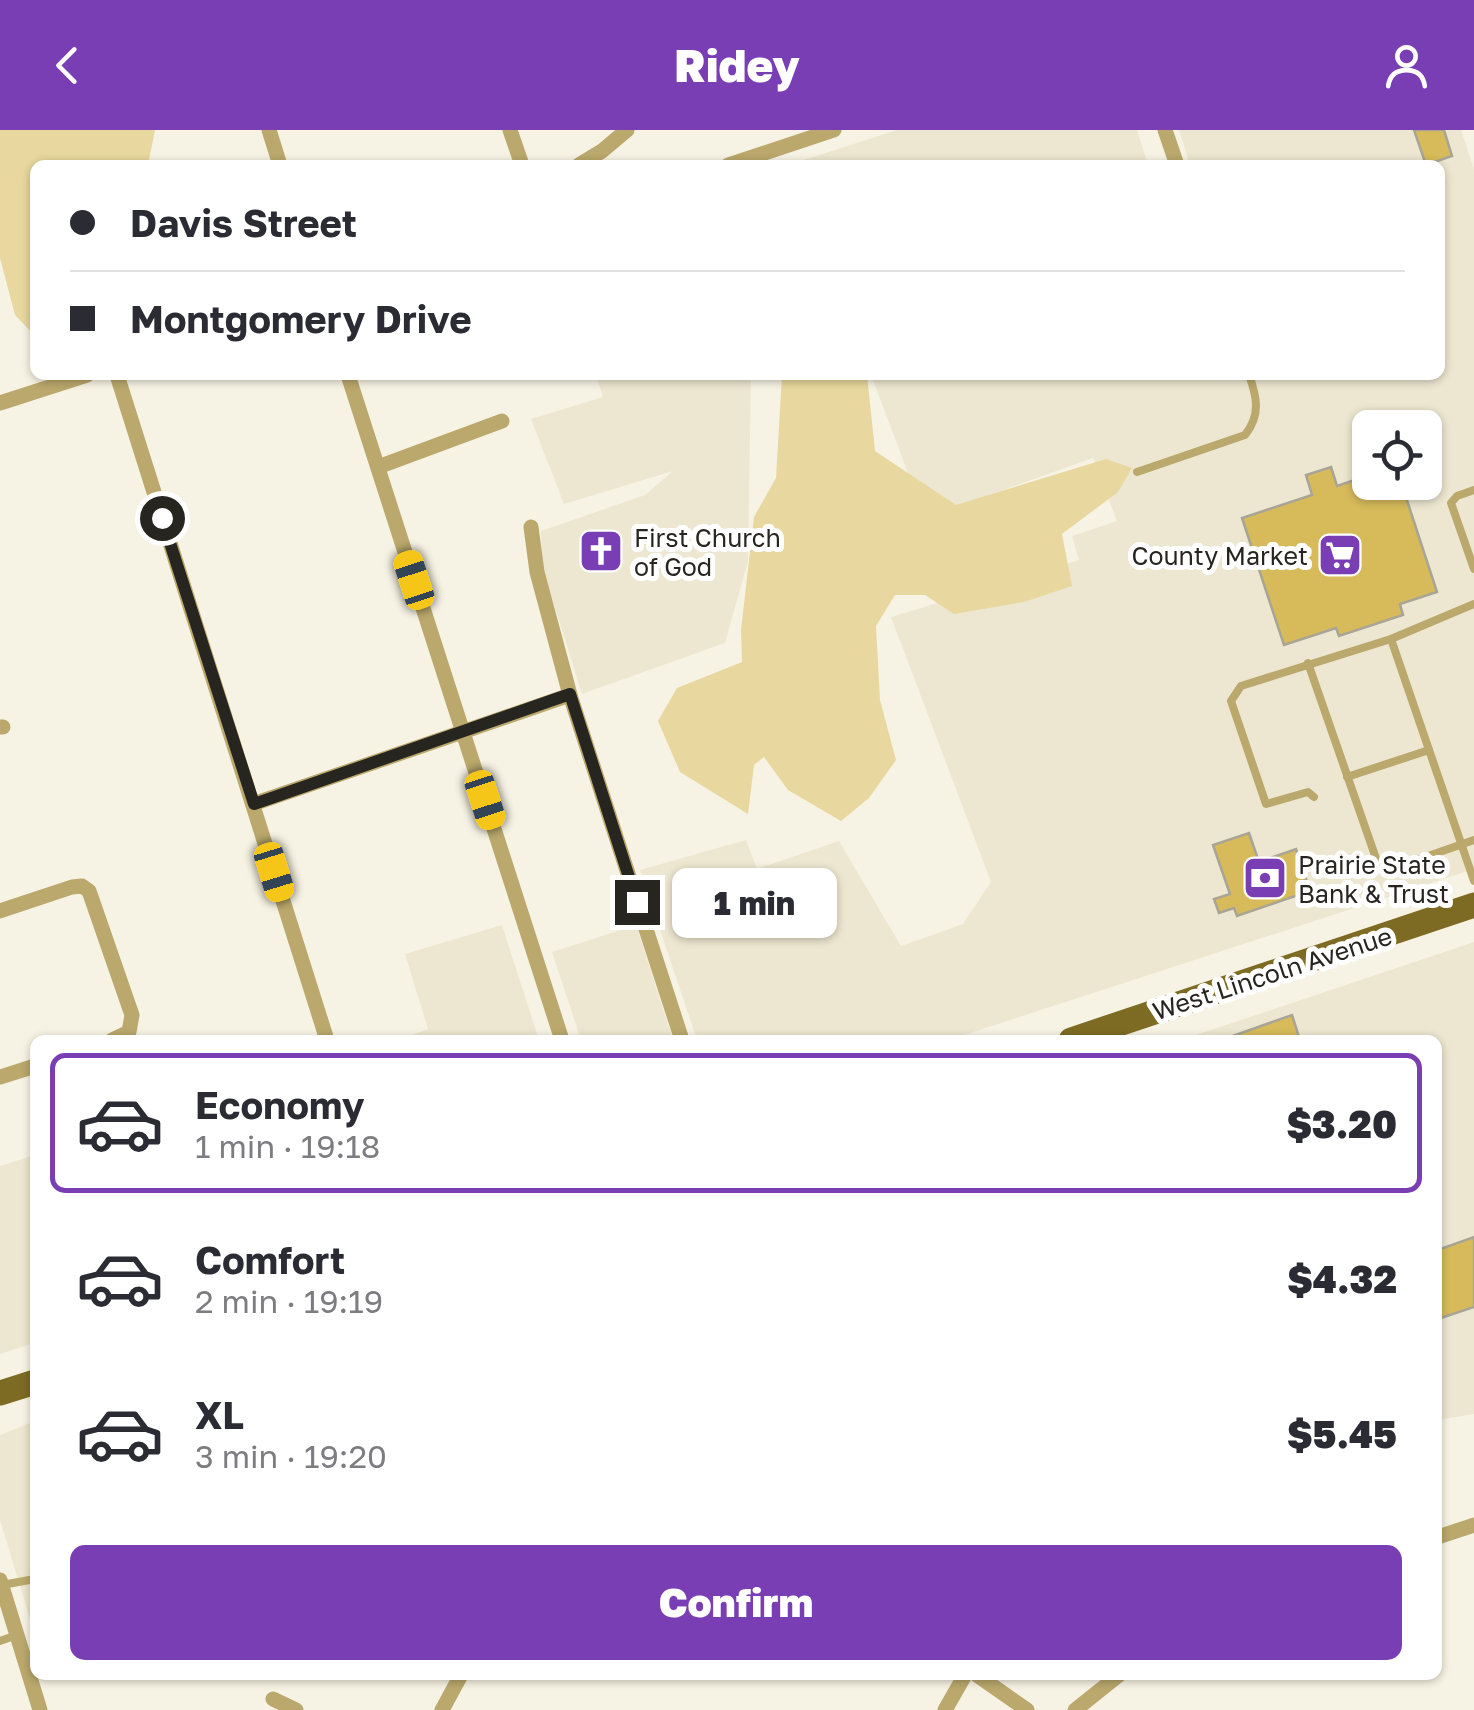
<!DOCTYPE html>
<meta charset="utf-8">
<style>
body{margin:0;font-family:"Golos Text",sans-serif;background:#f2f2f3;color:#2b2b33;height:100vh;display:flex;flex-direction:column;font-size:38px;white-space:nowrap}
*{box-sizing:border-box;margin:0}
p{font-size:32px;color:#7c7c81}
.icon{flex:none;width:55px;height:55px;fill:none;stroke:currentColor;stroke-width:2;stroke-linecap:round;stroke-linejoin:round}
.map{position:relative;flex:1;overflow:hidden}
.side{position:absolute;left:30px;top:905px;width:1412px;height:645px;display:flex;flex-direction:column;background:#fff;border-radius:15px;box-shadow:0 2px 8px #0004}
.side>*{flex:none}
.banner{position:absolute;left:30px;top:30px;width:1415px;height:220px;border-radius:15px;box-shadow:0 2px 8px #0004;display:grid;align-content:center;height:220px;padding:0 40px;background:#fff}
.tools{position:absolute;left:1352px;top:280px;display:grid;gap:20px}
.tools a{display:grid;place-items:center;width:90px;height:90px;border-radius:15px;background:#fff;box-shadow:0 2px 8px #0004;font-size:50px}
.end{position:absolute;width:45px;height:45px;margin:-22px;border:12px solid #272520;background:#fff;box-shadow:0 0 0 5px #fff}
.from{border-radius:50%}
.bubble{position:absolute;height:70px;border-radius:15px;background:#fff;box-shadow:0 2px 8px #0004;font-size:32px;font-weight:800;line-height:70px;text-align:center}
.car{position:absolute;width:30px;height:60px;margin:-30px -15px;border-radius:12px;box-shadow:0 0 8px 2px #0007;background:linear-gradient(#f5c518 24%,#345 0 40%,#f5c518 0 76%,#345 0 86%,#f5c518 0)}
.banner b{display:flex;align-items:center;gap:35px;height:95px;font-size:38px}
.banner b+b{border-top:2px solid #e1e1e2}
.banner i{width:25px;height:25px;background:#2b2b33}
ul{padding:18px 0 0;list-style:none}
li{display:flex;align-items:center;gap:30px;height:140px;margin:0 20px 15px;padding:0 20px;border:5px solid transparent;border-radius:15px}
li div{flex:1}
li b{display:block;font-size:38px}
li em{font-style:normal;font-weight:800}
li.selected{border-color:#7a3eb4}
li>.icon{width:90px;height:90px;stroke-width:1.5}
.primary-button{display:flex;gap:20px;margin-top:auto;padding:20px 40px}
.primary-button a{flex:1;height:115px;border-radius:15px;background:#7a3eb4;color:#fff;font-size:40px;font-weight:800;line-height:115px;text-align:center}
header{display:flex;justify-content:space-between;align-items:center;height:130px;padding:0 40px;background:#7a3eb4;color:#fff;font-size:45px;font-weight:800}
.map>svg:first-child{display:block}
.built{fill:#ede7d1;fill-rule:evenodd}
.green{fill:#e8d79e}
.building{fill:#d7bb5a;stroke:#a8a496;stroke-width:2.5}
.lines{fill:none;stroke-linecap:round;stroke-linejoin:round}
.service{stroke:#baa86c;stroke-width:8}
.minor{stroke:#baa86c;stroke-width:15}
.primary{stroke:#7e6b23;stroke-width:25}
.route{stroke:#272520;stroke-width:12}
.labels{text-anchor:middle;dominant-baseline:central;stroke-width:10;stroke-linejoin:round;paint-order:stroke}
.poi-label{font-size:25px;fill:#272520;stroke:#fff;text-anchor:start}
.street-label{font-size:25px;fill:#272520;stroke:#fff}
</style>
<header><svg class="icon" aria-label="back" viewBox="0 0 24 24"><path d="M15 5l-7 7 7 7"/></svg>Ridey<svg class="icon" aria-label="person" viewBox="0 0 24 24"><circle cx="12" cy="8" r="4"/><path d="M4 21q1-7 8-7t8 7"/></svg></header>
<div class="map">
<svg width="1474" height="1580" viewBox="0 0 1474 1580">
<rect width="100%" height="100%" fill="#f7f3e4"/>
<g class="built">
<polygon points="897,0 1137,0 1148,35 788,35"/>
<path d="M1179 0H1461L1474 39V739L949 910H697L640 740 746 710 757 739 839 711 901 816 963 794 991 752 891 487 1079 430 1072 406 1117 391 1093 328 925 388 871 245H1440V35H1190ZM1370 298H1425V352H1370Z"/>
<polygon points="596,245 751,245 748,431 725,513 582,564 542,436 541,401 645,365 673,341 564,374 531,289 603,267"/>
<polygon points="502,795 539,910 399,910 428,899 405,824"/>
<polygon points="636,795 673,910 581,910 552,822"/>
<polygon points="1474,812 1474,1284 1438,1290 1438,910 1181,910"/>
<polygon points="35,1025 35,1213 0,1224 0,1036"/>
<polygon points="35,1291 35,1502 34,1502 0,1390 0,1305"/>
</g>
<g class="green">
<polygon points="0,0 155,0 148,35 35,35 35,206 15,185 0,128"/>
<polygon points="782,245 867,245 875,321 956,375 1106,329 1132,338 1118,362 1062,404 1072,456 1024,472 954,484 925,465 895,465 876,496 880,570 896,630 869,668 841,691 788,660 764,627 754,635 748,684 680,642 658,591 677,558 742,532 741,500 754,387 776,348"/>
</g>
<g class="building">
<polygon points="1414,0 1444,0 1452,26 1426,35"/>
<polygon points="1331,337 1337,356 1370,345 1370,352 1401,352 1437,462 1400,474 1403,485 1339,506 1336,498 1284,515 1242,388 1312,365 1306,345"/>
<polygon points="1249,703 1259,732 1296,719 1310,761 1237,786 1234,778 1219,783 1214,769 1230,764 1213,715"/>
<polygon points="1292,885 1300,910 1228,910 1227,908"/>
<polygon points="1474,1107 1474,1177 1438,1189 1438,1120"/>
</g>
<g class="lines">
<g class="service">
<path d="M1137 342 1245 305C1261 285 1257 267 1249 245"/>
<polyline points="1474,360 1457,366 1451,373 1474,439"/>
<polyline points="1391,509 1474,751"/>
<polyline points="1308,533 1379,737 1391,739 1474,710"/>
<polyline points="1347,647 1429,620"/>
<polyline points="1314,667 1308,662 1266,674 1231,571 1241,556 1391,509 1474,474"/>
<polyline points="2,1455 35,1449"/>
<polyline points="0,1511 17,1505"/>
</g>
<g class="minor">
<polyline points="269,0 280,35"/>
<polyline points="510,0 522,35"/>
<polyline points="1165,0 1177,35"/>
<polyline points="579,35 602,21 627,0"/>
<polyline points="728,35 834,0"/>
<polyline points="117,245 327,910"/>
<polyline points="348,245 562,910"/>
<polyline points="0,273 87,245"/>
<polyline points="378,337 502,291"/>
<polyline points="531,397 537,442 570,565 682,910"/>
<polyline points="0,597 3,597"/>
<polyline points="253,674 570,565"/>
<polyline points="0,781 72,757 82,756 89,761 132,885 129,902 112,910"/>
<polyline points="0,947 35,936"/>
<polyline points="1438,1407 1474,1395"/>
<polyline points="0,1450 40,1580"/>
<polyline points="977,1545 1027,1580"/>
<polyline points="273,1569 296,1580"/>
<polyline points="442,1580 461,1545"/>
<polyline points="945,1580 965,1545"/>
<polyline points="1075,1580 1119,1545"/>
</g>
<g class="primary">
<polyline points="1071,910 1474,775"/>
<polyline points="0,1263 35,1252"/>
</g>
</g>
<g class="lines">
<polyline class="route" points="162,388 254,674 570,564 637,772"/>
</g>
<defs>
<symbol id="church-square" viewBox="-11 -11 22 22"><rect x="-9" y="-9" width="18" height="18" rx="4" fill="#7a3eb4" stroke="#fff"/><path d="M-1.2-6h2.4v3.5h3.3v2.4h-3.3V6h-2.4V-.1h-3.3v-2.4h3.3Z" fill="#fff"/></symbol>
<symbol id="supermarket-square" viewBox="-11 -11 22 22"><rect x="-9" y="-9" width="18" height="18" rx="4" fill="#7a3eb4" stroke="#fff"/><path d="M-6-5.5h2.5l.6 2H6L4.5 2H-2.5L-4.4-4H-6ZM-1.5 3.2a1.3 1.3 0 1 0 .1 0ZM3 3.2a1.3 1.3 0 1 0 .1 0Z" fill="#fff"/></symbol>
<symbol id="bank-square" viewBox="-11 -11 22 22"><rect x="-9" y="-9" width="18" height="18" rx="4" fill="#7a3eb4" stroke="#fff"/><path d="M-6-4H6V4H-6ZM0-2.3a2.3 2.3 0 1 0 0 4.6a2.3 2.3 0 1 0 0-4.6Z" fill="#fff"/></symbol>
</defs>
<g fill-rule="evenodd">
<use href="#church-square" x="576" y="396" width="50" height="50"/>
<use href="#supermarket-square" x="1315" y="400" width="50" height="50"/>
<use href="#bank-square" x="1240" y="723" width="50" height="50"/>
</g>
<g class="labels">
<g class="poi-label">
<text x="634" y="407">First Church<tspan x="634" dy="29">of God</tspan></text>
<text x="1308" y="425" text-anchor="end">County Market</text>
<text x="1298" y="734">Prairie State<tspan x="1298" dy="29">Bank &amp; Trust</tspan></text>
</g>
<g class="street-label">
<text transform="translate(1272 843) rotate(-18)">West Lincoln Avenue</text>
</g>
</g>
</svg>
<div class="tools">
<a><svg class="icon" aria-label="locate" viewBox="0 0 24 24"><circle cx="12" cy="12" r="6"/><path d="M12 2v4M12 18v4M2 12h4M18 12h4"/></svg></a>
</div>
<i class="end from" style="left:162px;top:388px"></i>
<i class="end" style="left:637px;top:772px"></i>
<div class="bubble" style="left:672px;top:738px;width:165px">1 min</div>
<i class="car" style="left:414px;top:450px;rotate:342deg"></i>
<i class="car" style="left:485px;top:670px;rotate:162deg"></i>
<i class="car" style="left:274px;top:742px;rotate:163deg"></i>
<div class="banner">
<b><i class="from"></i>Davis Street</b>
<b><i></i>Montgomery Drive</b>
</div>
<section class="side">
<ul>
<li class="selected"><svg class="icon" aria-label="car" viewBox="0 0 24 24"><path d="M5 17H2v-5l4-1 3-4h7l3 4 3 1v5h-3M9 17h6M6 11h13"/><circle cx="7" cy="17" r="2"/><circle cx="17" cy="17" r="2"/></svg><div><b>Economy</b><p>1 min · 19:18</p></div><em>$3.20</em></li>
<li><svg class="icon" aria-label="car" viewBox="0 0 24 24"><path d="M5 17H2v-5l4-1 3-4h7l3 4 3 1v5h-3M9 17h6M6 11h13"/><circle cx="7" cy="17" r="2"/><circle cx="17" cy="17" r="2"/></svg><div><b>Comfort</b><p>2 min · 19:19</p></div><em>$4.32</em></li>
<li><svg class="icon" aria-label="car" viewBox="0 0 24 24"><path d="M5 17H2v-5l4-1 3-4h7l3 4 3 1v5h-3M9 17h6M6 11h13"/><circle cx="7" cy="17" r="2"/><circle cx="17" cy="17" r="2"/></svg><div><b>XL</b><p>3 min · 19:20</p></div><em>$5.45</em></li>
</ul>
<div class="primary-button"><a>Confirm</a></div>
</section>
</div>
